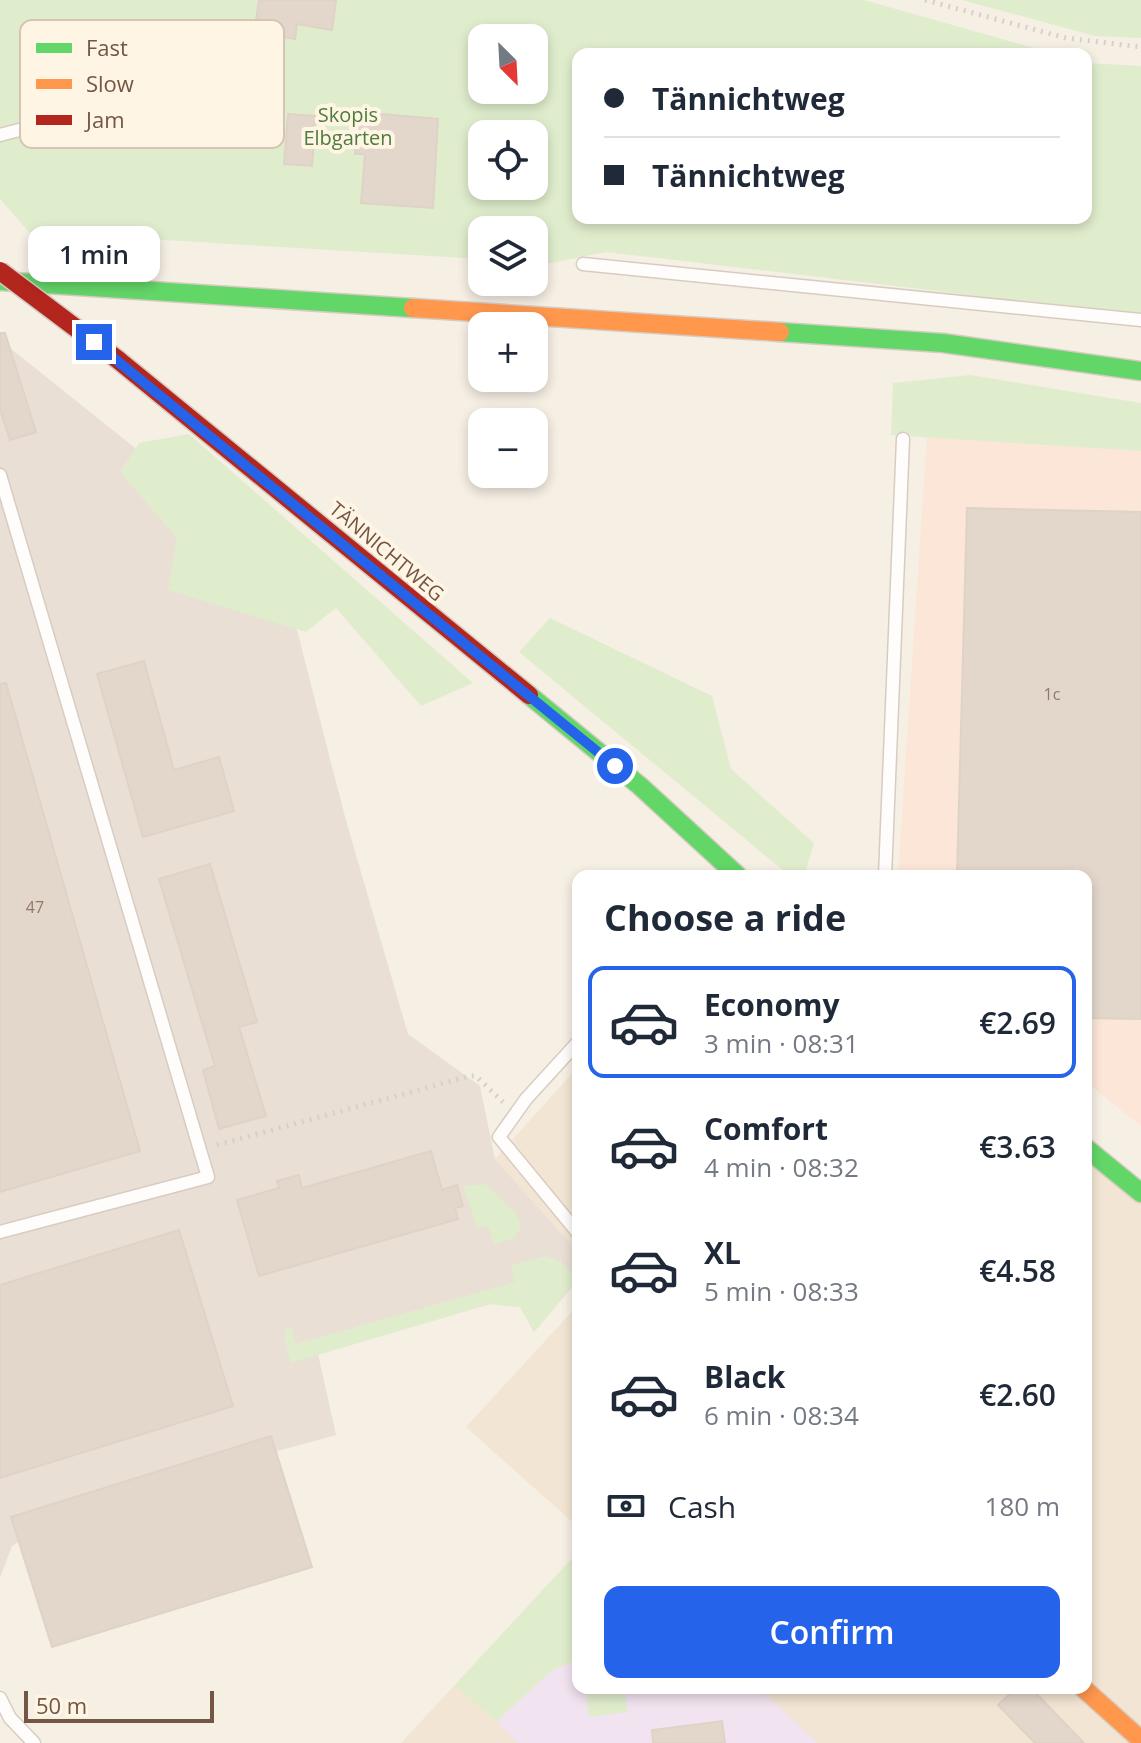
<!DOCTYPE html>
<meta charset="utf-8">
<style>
body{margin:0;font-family:"Open Sans",sans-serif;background:#f6f6f7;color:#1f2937;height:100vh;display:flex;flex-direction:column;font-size:30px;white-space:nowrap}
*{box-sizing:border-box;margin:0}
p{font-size:26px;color:#747a83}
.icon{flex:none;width:44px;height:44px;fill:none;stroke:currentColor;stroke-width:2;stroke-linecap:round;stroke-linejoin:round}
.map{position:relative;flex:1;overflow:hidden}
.side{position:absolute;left:572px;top:870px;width:520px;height:824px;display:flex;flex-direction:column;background:#fff;border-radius:16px;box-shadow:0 4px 12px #0003}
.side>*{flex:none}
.top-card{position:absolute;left:572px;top:48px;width:520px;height:176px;border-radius:16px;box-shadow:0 4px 12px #0003;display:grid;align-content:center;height:176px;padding:0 32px;background:#fff}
.needle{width:52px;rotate:156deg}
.controls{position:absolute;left:468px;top:24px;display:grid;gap:16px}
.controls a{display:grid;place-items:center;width:80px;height:80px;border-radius:16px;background:#fff;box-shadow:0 4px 12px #0003;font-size:40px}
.scale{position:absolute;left:24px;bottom:20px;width:190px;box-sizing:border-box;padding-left:8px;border:4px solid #755544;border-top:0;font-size:22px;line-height:28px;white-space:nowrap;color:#755544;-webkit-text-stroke:6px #fff5e4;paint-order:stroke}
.end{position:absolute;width:36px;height:36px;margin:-18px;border:10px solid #2563eb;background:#fff;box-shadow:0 0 0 4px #fff}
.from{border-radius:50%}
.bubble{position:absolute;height:56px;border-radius:16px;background:#fff;box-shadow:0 4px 12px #0003;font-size:26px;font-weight:600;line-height:56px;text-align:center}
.top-card b{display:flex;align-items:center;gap:28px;height:76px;font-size:30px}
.top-card b+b{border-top:2px solid #e0e1e3}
.top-card i{width:20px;height:20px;background:#1f2937}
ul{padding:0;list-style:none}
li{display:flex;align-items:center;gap:24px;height:112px;margin:0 16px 12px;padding:0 16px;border:4px solid transparent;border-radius:16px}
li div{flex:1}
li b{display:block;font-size:30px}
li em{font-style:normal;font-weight:600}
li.selected{border-color:#2563eb}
li>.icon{width:72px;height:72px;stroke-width:1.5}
h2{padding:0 32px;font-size:36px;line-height:96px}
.pay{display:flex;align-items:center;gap:20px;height:88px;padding:0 32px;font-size:30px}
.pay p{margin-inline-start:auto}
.primary-button{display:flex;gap:16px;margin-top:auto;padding:16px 32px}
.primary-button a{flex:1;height:92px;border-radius:16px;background:#2563eb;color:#fff;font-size:32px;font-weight:600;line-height:92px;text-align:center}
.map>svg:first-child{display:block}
.residential{fill:#f3e5d3}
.commercial{fill:#fbe6d8}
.industrial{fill:#e9dfd5}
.education{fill:#f2e3f0}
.green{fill:#e0edcd;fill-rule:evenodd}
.building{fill:#e3d7cc;stroke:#dfd2c6;stroke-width:2}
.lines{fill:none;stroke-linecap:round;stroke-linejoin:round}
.lane-casing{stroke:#d7ccc2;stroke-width:15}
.fast-casing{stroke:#d6cbc1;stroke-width:21}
.slow-casing{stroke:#d6cbc1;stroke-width:21}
.jam-casing{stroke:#d6cbc1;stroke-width:21}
.path{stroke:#d9cfca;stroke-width:5;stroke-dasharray:2 6;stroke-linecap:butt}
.lane{stroke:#fefdfb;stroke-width:12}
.fast{stroke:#63d668;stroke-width:18}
.slow{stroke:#ff974d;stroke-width:18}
.jam{stroke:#b3261e;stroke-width:18}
.jam-bridge-casing{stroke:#d6cbc1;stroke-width:21;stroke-linecap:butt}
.jam-bridge{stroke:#b3261e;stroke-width:18}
.route{stroke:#2563eb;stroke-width:10}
.labels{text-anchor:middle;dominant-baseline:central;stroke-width:8;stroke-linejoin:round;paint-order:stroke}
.number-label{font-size:16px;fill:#927868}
.park-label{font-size:20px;fill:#4e7c3b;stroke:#fff5e4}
.street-label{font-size:20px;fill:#755544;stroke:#fff5e4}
.key{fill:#fff5e4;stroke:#d6c5b4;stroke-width:2}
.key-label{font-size:22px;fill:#755544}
</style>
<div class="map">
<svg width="1141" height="1743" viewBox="0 0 1141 1743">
<rect width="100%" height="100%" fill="#f6efe4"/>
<g class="residential">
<polygon points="578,1067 578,1252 495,1159"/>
<polygon points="1086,1157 1141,1199 1141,1743 401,1743 578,1552 578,1688 1086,1688"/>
<polygon points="578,1305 578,1527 466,1427"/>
</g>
<polygon class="commercial" points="927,436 1141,451 1141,1126 1086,1082 1086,876 898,876"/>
<polygon class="industrial" points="0,340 280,564 345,817 408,1034 480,1086 495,1159 578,1252 578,1280 534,1332 520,1307 490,1304 318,1354 336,1435 69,1508 12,1546 0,1578"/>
<polygon class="education" points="578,1659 578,1688 758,1688 818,1743 518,1743 496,1722 551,1671"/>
<g class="green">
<path d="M0 0H864L1055 54H578V218H1086V63L1141 66V315L606 252 551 263 534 262V230H482V259L29 232 0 199ZM482 38H534V90H482ZM482 134H534V186H482Z"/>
<polygon points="962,0 1141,0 1141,38 1095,36"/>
<polygon points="970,375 1141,403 1141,451 891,435 893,383"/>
<polygon points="189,434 473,683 421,706 336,608 306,632 168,590 177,538 120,472 139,443"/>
<polygon points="550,618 712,696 731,769 814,843 804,876 790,876 519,652"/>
<polygon points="485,1184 515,1212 521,1227 514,1238 494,1245 488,1225 477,1228 463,1186"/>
<polygon points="545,1256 560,1261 578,1279 534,1332 520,1307 490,1304 291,1363 284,1339 287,1328 291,1326 296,1344 515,1282 511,1265"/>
<polygon points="578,1552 578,1659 551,1671 496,1722 455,1685"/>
<polygon points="585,1688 624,1688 628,1712 589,1717"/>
</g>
<g class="building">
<polygon points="259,0 336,0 332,30 297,24 295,39 263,33 265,22 256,20"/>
<polygon points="359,112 438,119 433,208 361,203 365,154 355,154"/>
<polygon points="288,114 316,116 312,166 284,164"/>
<polygon points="0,333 5,333 36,432 10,440 0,409"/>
<polygon points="967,508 1141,512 1141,1019 1086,1018 1086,876 957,876"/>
<polygon points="144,661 174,770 219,757 234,811 143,837 97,674"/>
<polygon points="6,683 140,1151 0,1192 0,684"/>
<polygon points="210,864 257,1022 239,1027 266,1116 219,1129 203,1070 215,1066 159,879"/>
<polygon points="431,1151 442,1190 457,1185 463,1206 455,1208 458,1219 259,1276 237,1200 279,1188 277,1181 299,1175 302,1188"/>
<polygon points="179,1230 233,1406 0,1478 0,1285"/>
<polygon points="271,1436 312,1567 52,1647 11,1517"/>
<polygon points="1016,1688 1031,1688 1084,1743 1035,1743 998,1705"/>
<polygon points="722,1721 725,1743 653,1743 652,1730"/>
</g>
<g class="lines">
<defs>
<g id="lane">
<polyline points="0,135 46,123 106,84 185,96 208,37"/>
<polyline points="583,264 1141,320"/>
<polyline points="0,475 208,1177 0,1232"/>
<polyline points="885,876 903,439"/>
<polyline points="578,1042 526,1099 499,1137 578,1233"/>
<polyline points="0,1698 10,1718 34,1743"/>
</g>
<g id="fast">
<polyline points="0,281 413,308"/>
<polyline points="780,332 943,343 1141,371"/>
<polyline points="529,695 640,786 738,876"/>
<polyline points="1086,1148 1141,1193"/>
</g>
<g id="slow">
<polyline points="413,308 780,332"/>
<polyline points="1083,1688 1141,1740"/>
</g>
<polyline id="jam" points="117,359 529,695"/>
</defs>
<use href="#lane" class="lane-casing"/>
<use href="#fast" class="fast-casing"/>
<use href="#slow" class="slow-casing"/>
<use href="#jam" class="jam-casing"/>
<g class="path">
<polyline points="925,0 1066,38 1141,47"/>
<polyline points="217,1145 470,1076 476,1076 503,1102"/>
</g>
<use href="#lane" class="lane"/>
<use href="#fast" class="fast"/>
<use href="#slow" class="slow"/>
<use href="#jam" class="jam"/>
<defs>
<polyline id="jam-bridge" points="0,271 117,359"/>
</defs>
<use href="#jam-bridge" class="jam-bridge-casing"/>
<use href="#jam-bridge" class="jam-bridge"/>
</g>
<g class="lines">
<polyline class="route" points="94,342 615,766"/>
</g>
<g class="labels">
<g class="number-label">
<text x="1052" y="694">1c</text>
<text x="35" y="907">47</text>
</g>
<g class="park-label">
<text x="348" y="114">Skopis<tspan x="348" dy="23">Elbgarten</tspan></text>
</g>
<g class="street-label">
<text transform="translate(387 551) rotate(40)">TÄNNICHTWEG</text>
</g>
</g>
<rect x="20" y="20" width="264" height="128" rx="12" class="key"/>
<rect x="36" y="43" width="36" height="10" fill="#63d668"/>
<rect x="36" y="79" width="36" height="10" fill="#ff974d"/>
<rect x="36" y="115" width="36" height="10" fill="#b3261e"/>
<g class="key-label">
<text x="86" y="56">Fast</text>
<text x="86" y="92">Slow</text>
<text x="86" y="128">Jam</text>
</g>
</svg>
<div class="controls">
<a><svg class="needle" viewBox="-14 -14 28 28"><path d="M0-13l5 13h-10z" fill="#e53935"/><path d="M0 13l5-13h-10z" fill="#747a83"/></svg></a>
<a><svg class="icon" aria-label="locate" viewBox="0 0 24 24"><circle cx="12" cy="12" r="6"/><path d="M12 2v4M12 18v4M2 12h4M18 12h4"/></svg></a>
<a><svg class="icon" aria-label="layers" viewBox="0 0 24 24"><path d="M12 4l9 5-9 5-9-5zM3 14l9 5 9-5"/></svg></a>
<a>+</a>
<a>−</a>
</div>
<div class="scale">50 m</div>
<i class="end from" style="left:615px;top:766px"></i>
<i class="end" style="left:94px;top:342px"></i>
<div class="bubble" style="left:28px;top:226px;width:132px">1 min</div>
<div class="top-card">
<b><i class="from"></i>Tännichtweg</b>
<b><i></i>Tännichtweg</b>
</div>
<section class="side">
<h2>Choose a ride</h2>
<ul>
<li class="selected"><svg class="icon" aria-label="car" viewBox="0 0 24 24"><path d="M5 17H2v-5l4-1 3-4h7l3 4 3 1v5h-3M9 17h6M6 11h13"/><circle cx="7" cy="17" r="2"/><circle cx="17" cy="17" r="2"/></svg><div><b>Economy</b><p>3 min · 08:31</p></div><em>€2.69</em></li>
<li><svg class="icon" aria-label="car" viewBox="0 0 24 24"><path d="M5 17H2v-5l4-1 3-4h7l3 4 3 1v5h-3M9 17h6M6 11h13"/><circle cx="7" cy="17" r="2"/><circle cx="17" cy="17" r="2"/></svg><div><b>Comfort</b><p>4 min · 08:32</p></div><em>€3.63</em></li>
<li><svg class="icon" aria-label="car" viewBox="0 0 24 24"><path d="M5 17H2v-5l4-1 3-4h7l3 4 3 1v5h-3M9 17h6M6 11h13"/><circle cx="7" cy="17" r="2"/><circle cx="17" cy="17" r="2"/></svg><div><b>XL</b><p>5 min · 08:33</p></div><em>€4.58</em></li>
<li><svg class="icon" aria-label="car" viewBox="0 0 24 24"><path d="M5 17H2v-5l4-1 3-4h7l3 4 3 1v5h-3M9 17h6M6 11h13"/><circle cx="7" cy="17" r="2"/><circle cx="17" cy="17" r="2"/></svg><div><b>Black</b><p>6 min · 08:34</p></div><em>€2.60</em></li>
</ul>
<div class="pay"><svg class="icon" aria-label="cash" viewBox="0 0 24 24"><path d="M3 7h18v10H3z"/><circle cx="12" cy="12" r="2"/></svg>Cash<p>180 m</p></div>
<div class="primary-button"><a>Confirm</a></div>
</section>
</div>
